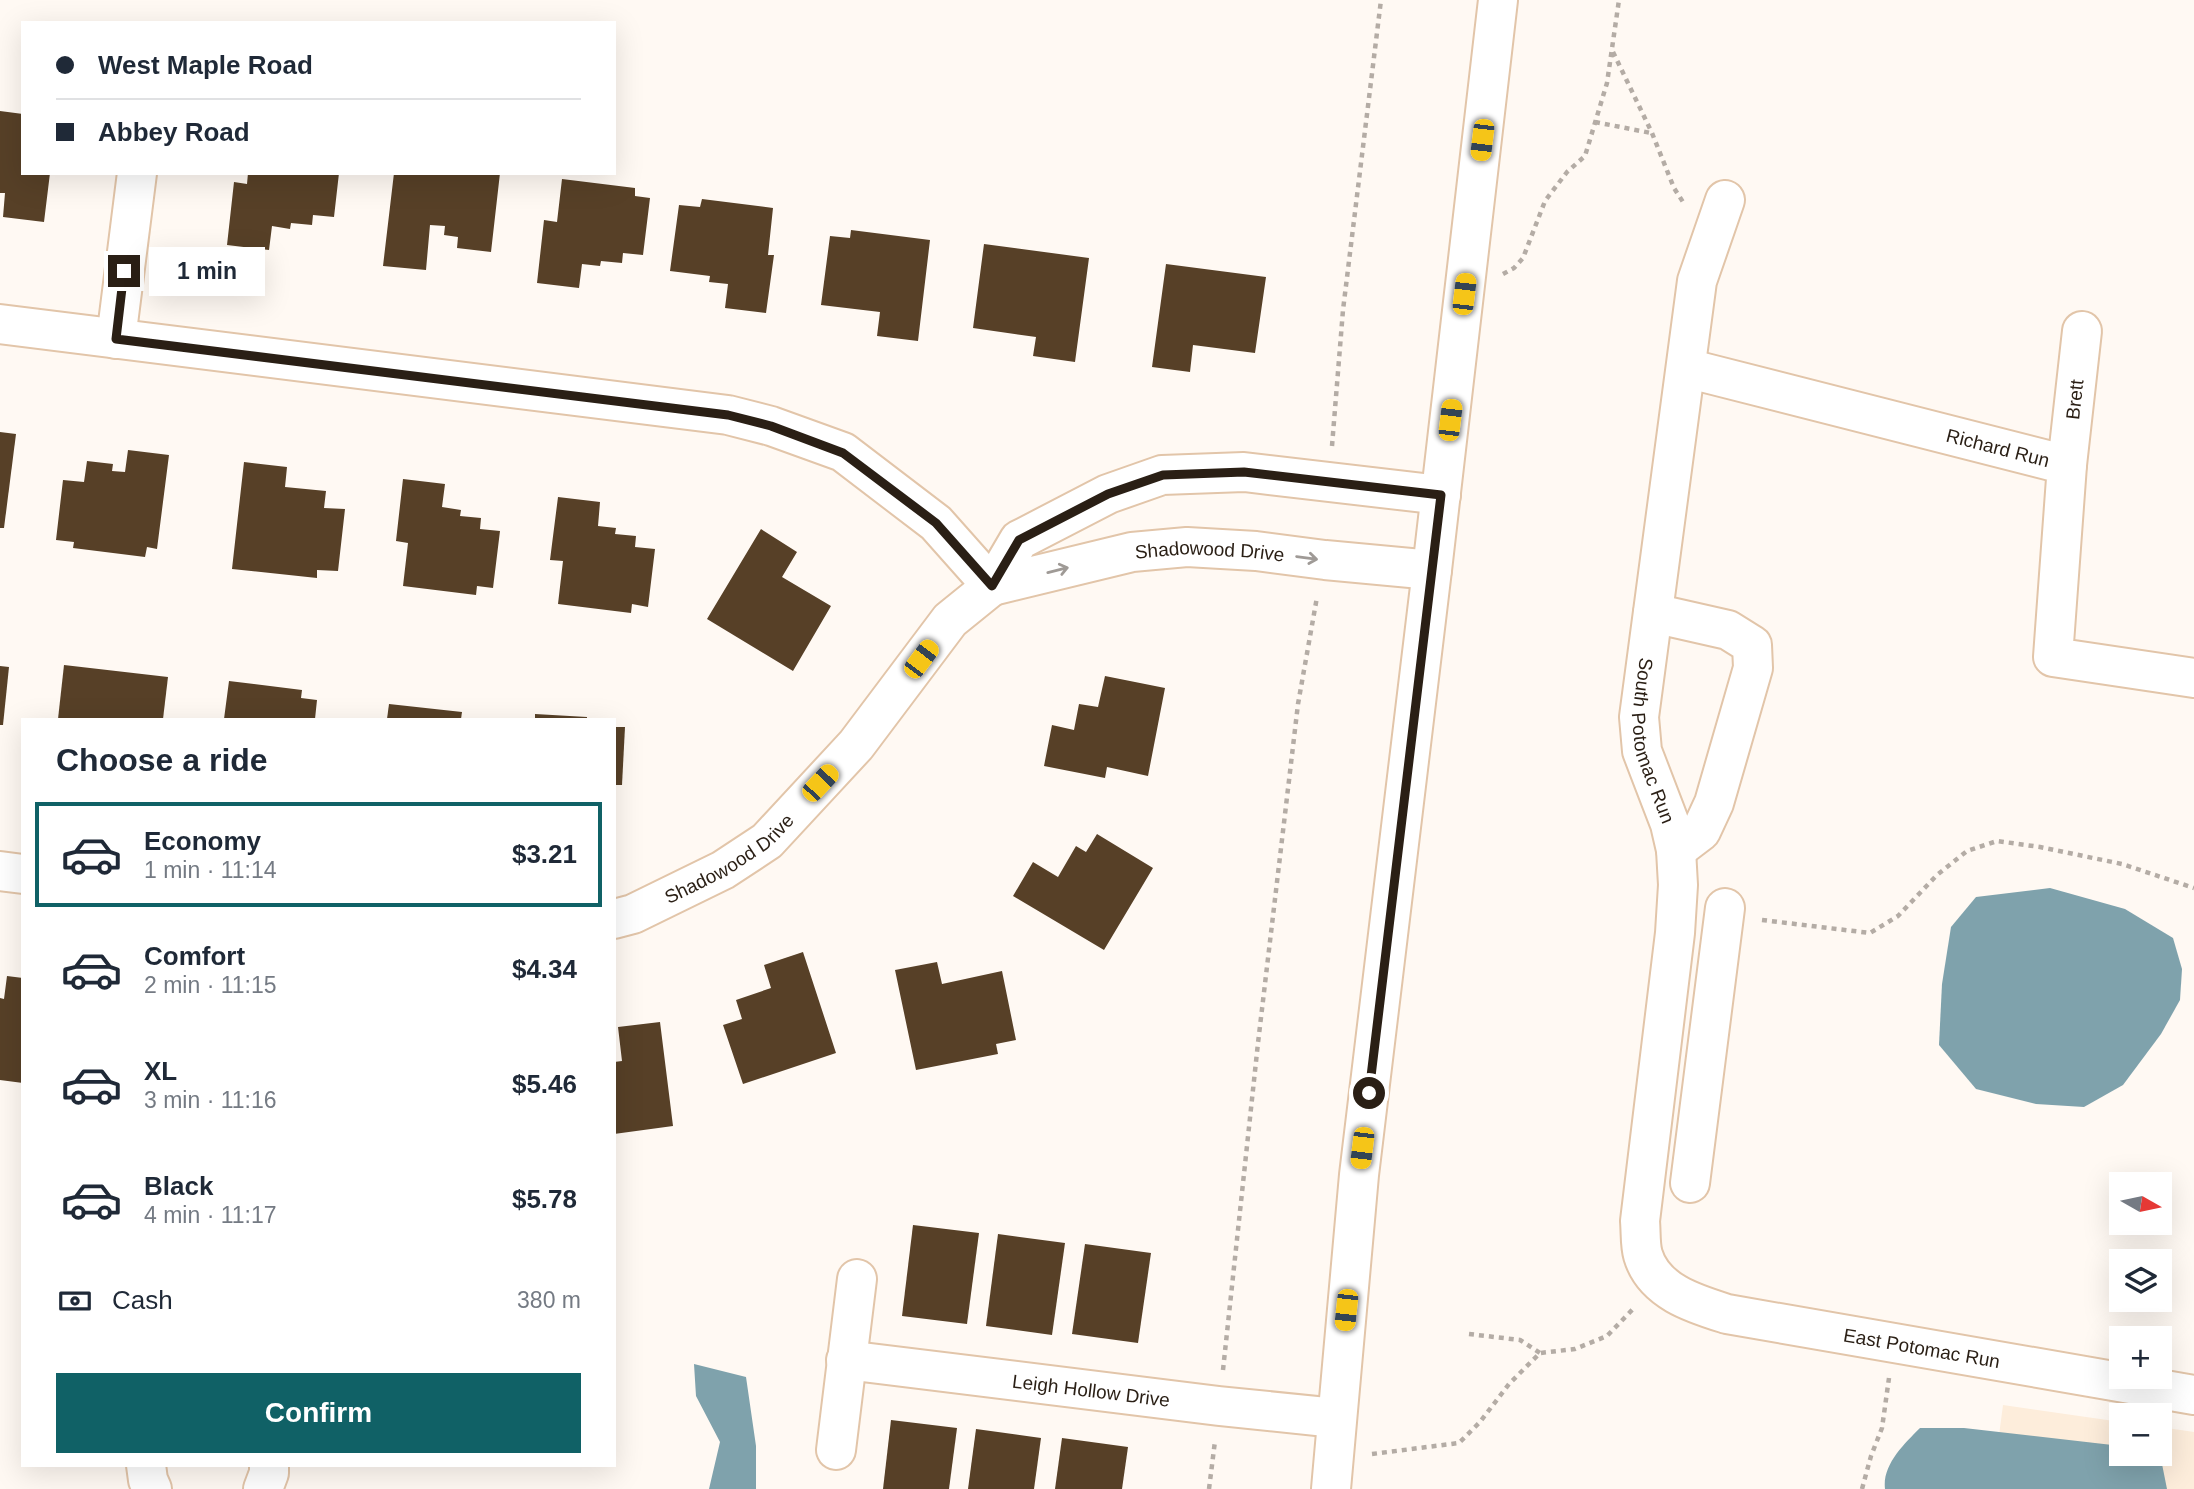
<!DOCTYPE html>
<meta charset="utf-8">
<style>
body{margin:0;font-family:Arial,sans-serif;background:#f6f6f7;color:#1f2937;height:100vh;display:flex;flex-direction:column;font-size:26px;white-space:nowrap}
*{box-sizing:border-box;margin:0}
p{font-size:23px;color:#747a83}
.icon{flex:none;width:38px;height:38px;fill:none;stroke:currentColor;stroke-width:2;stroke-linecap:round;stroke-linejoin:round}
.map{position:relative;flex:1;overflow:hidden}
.drawer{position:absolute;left:21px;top:718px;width:595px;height:749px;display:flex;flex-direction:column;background:#fff;border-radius:0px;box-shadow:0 7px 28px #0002}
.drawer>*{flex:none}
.banner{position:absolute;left:21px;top:21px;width:595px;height:154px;border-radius:0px;box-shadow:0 7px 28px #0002;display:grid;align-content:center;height:154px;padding:0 35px;background:#fff}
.needle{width:46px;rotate:99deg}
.tools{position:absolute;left:2109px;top:1172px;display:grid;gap:14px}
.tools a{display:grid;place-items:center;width:63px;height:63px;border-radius:0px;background:#fff;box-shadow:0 7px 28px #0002;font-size:35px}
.end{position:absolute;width:32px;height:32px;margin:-16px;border:9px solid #2a1f15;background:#fff;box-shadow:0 0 0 4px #fff}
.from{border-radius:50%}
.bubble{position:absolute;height:49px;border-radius:0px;background:#fff;box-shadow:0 7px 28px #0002;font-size:23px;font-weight:700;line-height:49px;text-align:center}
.car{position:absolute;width:21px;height:42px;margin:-21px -10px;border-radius:9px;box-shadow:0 0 5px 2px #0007;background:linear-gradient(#f5c518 24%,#345 0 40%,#f5c518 0 76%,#345 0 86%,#f5c518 0)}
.banner b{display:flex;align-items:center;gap:24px;height:66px;font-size:26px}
.banner b+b{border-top:2px solid #e0e1e3}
.banner i{width:18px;height:18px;background:#1f2937}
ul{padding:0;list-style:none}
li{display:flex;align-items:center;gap:21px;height:105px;margin:0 14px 10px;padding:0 21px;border:4px solid transparent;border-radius:0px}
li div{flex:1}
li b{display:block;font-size:26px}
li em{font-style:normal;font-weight:700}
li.current{border-color:#106166}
li>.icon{width:63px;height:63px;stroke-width:1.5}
h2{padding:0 35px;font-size:32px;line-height:84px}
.pay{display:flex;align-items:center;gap:18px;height:77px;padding:0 35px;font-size:26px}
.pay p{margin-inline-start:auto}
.primary-button{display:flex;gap:14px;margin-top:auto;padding:14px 35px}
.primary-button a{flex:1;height:80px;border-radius:0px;background:#106166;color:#fff;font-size:28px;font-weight:700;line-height:80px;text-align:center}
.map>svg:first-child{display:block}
.commercial{fill:#fdeddb}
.water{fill:#7fa2ac}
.building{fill:#574027}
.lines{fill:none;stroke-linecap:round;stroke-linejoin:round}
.minor-casing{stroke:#e2c5a9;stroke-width:42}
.major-casing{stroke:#e2c5a9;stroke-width:42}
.path{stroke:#b4aca5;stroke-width:4.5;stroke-dasharray:5 5;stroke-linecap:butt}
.minor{stroke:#fff;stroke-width:38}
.major{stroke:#fff;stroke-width:38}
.oneway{stroke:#9f9a96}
.route{stroke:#2a1f15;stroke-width:9}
.labels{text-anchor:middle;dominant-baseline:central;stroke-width:7;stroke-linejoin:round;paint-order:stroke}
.street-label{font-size:19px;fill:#2a1f15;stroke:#fff}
</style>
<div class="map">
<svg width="2194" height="1489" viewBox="0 0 2194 1489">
<rect width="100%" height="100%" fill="#fff9f3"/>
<polygon class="commercial" points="2003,1405 2121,1422 2121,1454 2160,1454 2160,1427 2194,1432 2194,1489 1992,1489"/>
<g class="water">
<polygon points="2050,888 2125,909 2173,938 2182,969 2180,1000 2161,1034 2123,1085 2084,1107 2036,1104 1976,1089 1939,1045 1942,984 1951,927 1976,897"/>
<polygon points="694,1364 746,1377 756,1446 756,1489 709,1489 720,1442 696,1396"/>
<path d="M1920 1428H1964L2121 1446V1454H2142L2162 1464 2167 1489H1885C1882 1465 1904 1444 1920 1428Z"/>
</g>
<g class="building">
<polygon points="0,111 23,114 23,173 50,173 44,222 3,217 5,193 0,193"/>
<polygon points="248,173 339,173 334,217 313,215 312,225 291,223 290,229 272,226 269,250 227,245 234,182 247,184"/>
<polygon points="394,173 500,173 491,252 457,248 458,237 444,235 445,226 430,225 426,270 383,266"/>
<polygon points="562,179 635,188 635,196 650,198 643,255 623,253 622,263 601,261 600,266 582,264 579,288 537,283 544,220 557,222"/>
<polygon points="702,199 773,208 768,255 774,255 766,313 725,308 728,284 709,282 710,276 670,271 679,205 700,207"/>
<polygon points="851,230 930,240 918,341 877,336 880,312 821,305 830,236 850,238"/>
<polygon points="984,244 1089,258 1075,362 1033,356 1036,337 973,328"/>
<polygon points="1166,264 1266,277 1255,353 1193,345 1190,372 1152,367"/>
<polygon points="0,432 16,434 4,528 0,528"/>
<polygon points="128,450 169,455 157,549 147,547 145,557 73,548 74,542 56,540 63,480 84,482 87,461 113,464 112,471 125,472"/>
<polygon points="244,462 287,467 285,487 326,491 324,508 345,509 338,571 317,570 317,578 232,569"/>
<polygon points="403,479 445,484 442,507 461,510 460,516 481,518 480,529 500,531 493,588 477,586 476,595 403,586 408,543 396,541"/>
<polygon points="558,497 600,502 598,526 616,528 615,534 636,536 635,547 655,549 648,607 632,604 631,613 558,604 563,561 550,560"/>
<polygon points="761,529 797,552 782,577 831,606 793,671 707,619"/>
<polygon points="64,665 168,677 163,719 58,719"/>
<polygon points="0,666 9,667 3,725 0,725"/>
<polygon points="1105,676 1165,688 1148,776 1107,767 1105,778 1044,766 1052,725 1074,730 1079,704 1098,707"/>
<polygon points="229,681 302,690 301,698 317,700 315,719 224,719"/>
<polygon points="389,704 462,712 461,719 387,719"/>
<polygon points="535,714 587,717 587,719 535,719"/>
<polygon points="614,727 625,727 622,785 614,785"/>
<polygon points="1097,834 1153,868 1104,950 1013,896 1033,862 1058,877 1076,846 1086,852"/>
<polygon points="803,952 836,1053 743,1084 723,1025 742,1019 736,1000 771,988 764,965"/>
<polygon points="937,962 942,984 1002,971 1016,1040 996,1044 998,1054 916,1070 895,970"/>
<polygon points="7,976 23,978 23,1083 0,1080 0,998 4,999"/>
<polygon points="660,1022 673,1126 614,1134 614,1062 622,1061 618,1027"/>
<polygon points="913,1225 979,1233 967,1324 902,1316"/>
<polygon points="998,1234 1065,1243 1052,1335 986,1326"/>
<polygon points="1085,1244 1151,1253 1138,1343 1072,1334"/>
<polygon points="891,1420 957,1428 949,1489 883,1489"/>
<polygon points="976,1429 1041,1438 1034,1489 968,1489"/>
<polygon points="1062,1438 1128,1447 1122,1489 1055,1489"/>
</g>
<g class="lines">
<defs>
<g id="minor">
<path id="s1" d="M1725 200 1697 281 1639 717 1642 751 1670 824 1676 850 1678 885 1675 933 1640 1221C1641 1232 1640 1245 1643 1255 1654 1292 1695 1304 1727 1314L2194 1395"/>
<polyline points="0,324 728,415 771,426 843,452 936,523 992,586"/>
<polyline points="116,339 137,173"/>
<path id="s2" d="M1686 368 2067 465 2053 657 2194 678"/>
<path id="s3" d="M2067 465 2082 331"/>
<path id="s4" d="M992 586 1132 552 1187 547 1256 551 1325 560 1432 570"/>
<polyline points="1653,613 1728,630 1752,645 1753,668 1714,803 1701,831 1676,850"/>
<polyline points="0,871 23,874"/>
<path id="s5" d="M614 919 633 914 723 870 767 841 856 745 950 620 992 586 1019 540 1108 494 1162 475 1244 472 1441 495"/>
<polyline points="1690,1183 1725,908"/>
<path id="s6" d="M846 1360 1219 1406 1336 1418"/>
<polyline points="836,1450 857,1279"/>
<polyline points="146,1465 148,1480 152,1489"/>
<polyline points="263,1489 269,1473 269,1465"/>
</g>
<polyline id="major" points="1331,1489 1359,1175 1432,570 1498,0"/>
</defs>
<use href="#minor" class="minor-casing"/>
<use href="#major" class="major-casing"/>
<g class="path">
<polyline points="1613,52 1652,133 1674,188 1683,202"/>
<polyline points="1595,122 1651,133"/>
<polyline points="1503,274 1514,268 1523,258 1545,201 1567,172 1585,156 1607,83 1619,0"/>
<polyline points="1332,446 1343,310 1381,0"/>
<polyline points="1762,920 1870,933 1898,916 1937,875 1967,851 1997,841 2040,847 2122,864 2194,888"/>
<polyline points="1469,1334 1520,1340 1540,1353"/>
<polyline points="1223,1370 1258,1043 1298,704 1317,597"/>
<polyline points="1372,1454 1459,1443 1480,1422 1509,1384 1540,1353 1575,1349 1607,1336 1633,1309"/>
<polyline points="1209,1489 1215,1441"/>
<polyline points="1862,1489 1871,1456 1882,1428 1889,1378"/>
</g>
<use href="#minor" class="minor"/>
<use href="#major" class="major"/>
</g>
<defs><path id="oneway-shaft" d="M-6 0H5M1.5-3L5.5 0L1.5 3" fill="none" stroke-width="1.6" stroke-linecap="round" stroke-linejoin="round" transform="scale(1.75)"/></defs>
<g class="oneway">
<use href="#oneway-shaft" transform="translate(1307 558) rotate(8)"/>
<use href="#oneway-shaft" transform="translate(1058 570) rotate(-14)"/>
</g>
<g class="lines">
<polyline class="route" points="124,271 116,339 728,415 771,426 843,453 936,523 992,586 1019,540 1108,494 1163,475 1244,472 1441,495 1369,1093"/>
</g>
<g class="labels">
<g class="street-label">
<text stroke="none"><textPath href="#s3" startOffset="66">Brett</textPath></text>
<text stroke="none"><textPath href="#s2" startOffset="322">Richard Run</textPath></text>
<text stroke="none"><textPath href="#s4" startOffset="222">Shadowood Drive</textPath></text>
<text stroke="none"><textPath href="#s1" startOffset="551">South Potomac Run</textPath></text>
<text stroke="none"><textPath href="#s5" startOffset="131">Shadowood Drive</textPath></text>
<text stroke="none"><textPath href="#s1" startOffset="1377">East Potomac Run</textPath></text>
<text stroke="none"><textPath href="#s6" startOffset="247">Leigh Hollow Drive</textPath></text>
</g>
</g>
</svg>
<div class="tools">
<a><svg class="needle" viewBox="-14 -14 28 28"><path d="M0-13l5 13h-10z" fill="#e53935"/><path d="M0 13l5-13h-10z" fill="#747a83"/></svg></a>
<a><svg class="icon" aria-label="layers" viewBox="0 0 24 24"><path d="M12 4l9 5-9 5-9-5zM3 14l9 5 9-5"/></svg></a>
<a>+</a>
<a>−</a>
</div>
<i class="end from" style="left:1369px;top:1093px"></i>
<i class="end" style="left:124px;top:271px"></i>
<div class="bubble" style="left:149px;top:247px;width:116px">1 min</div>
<i class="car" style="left:1482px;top:140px;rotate:187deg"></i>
<i class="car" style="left:1464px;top:294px;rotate:7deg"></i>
<i class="car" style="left:1450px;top:420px;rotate:7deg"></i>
<i class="car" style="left:921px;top:659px;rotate:37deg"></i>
<i class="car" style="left:820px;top:783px;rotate:43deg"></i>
<i class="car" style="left:1362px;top:1148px;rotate:187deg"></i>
<i class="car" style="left:1346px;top:1310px;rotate:186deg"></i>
<div class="banner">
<b><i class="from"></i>West Maple Road</b>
<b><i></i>Abbey Road</b>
</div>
<section class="drawer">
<h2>Choose a ride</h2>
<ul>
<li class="current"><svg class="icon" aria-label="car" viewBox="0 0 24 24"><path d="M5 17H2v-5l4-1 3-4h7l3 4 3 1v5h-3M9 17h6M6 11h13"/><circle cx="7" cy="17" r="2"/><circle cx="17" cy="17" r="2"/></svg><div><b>Economy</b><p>1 min · 11:14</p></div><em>$3.21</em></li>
<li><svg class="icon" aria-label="car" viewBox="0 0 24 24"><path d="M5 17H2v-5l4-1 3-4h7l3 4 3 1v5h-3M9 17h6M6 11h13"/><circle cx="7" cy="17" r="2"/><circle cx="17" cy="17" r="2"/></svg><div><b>Comfort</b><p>2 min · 11:15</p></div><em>$4.34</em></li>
<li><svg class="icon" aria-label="car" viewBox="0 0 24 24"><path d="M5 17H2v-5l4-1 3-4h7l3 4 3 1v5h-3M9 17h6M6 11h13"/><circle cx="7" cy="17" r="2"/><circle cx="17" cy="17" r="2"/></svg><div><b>XL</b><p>3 min · 11:16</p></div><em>$5.46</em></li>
<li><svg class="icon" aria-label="car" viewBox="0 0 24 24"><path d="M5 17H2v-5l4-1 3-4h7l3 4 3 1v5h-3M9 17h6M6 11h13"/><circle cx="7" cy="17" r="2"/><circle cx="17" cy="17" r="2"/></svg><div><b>Black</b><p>4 min · 11:17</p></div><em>$5.78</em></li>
</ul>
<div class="pay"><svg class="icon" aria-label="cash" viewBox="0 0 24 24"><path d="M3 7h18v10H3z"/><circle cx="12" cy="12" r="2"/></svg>Cash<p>380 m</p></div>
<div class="primary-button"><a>Confirm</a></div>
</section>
</div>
